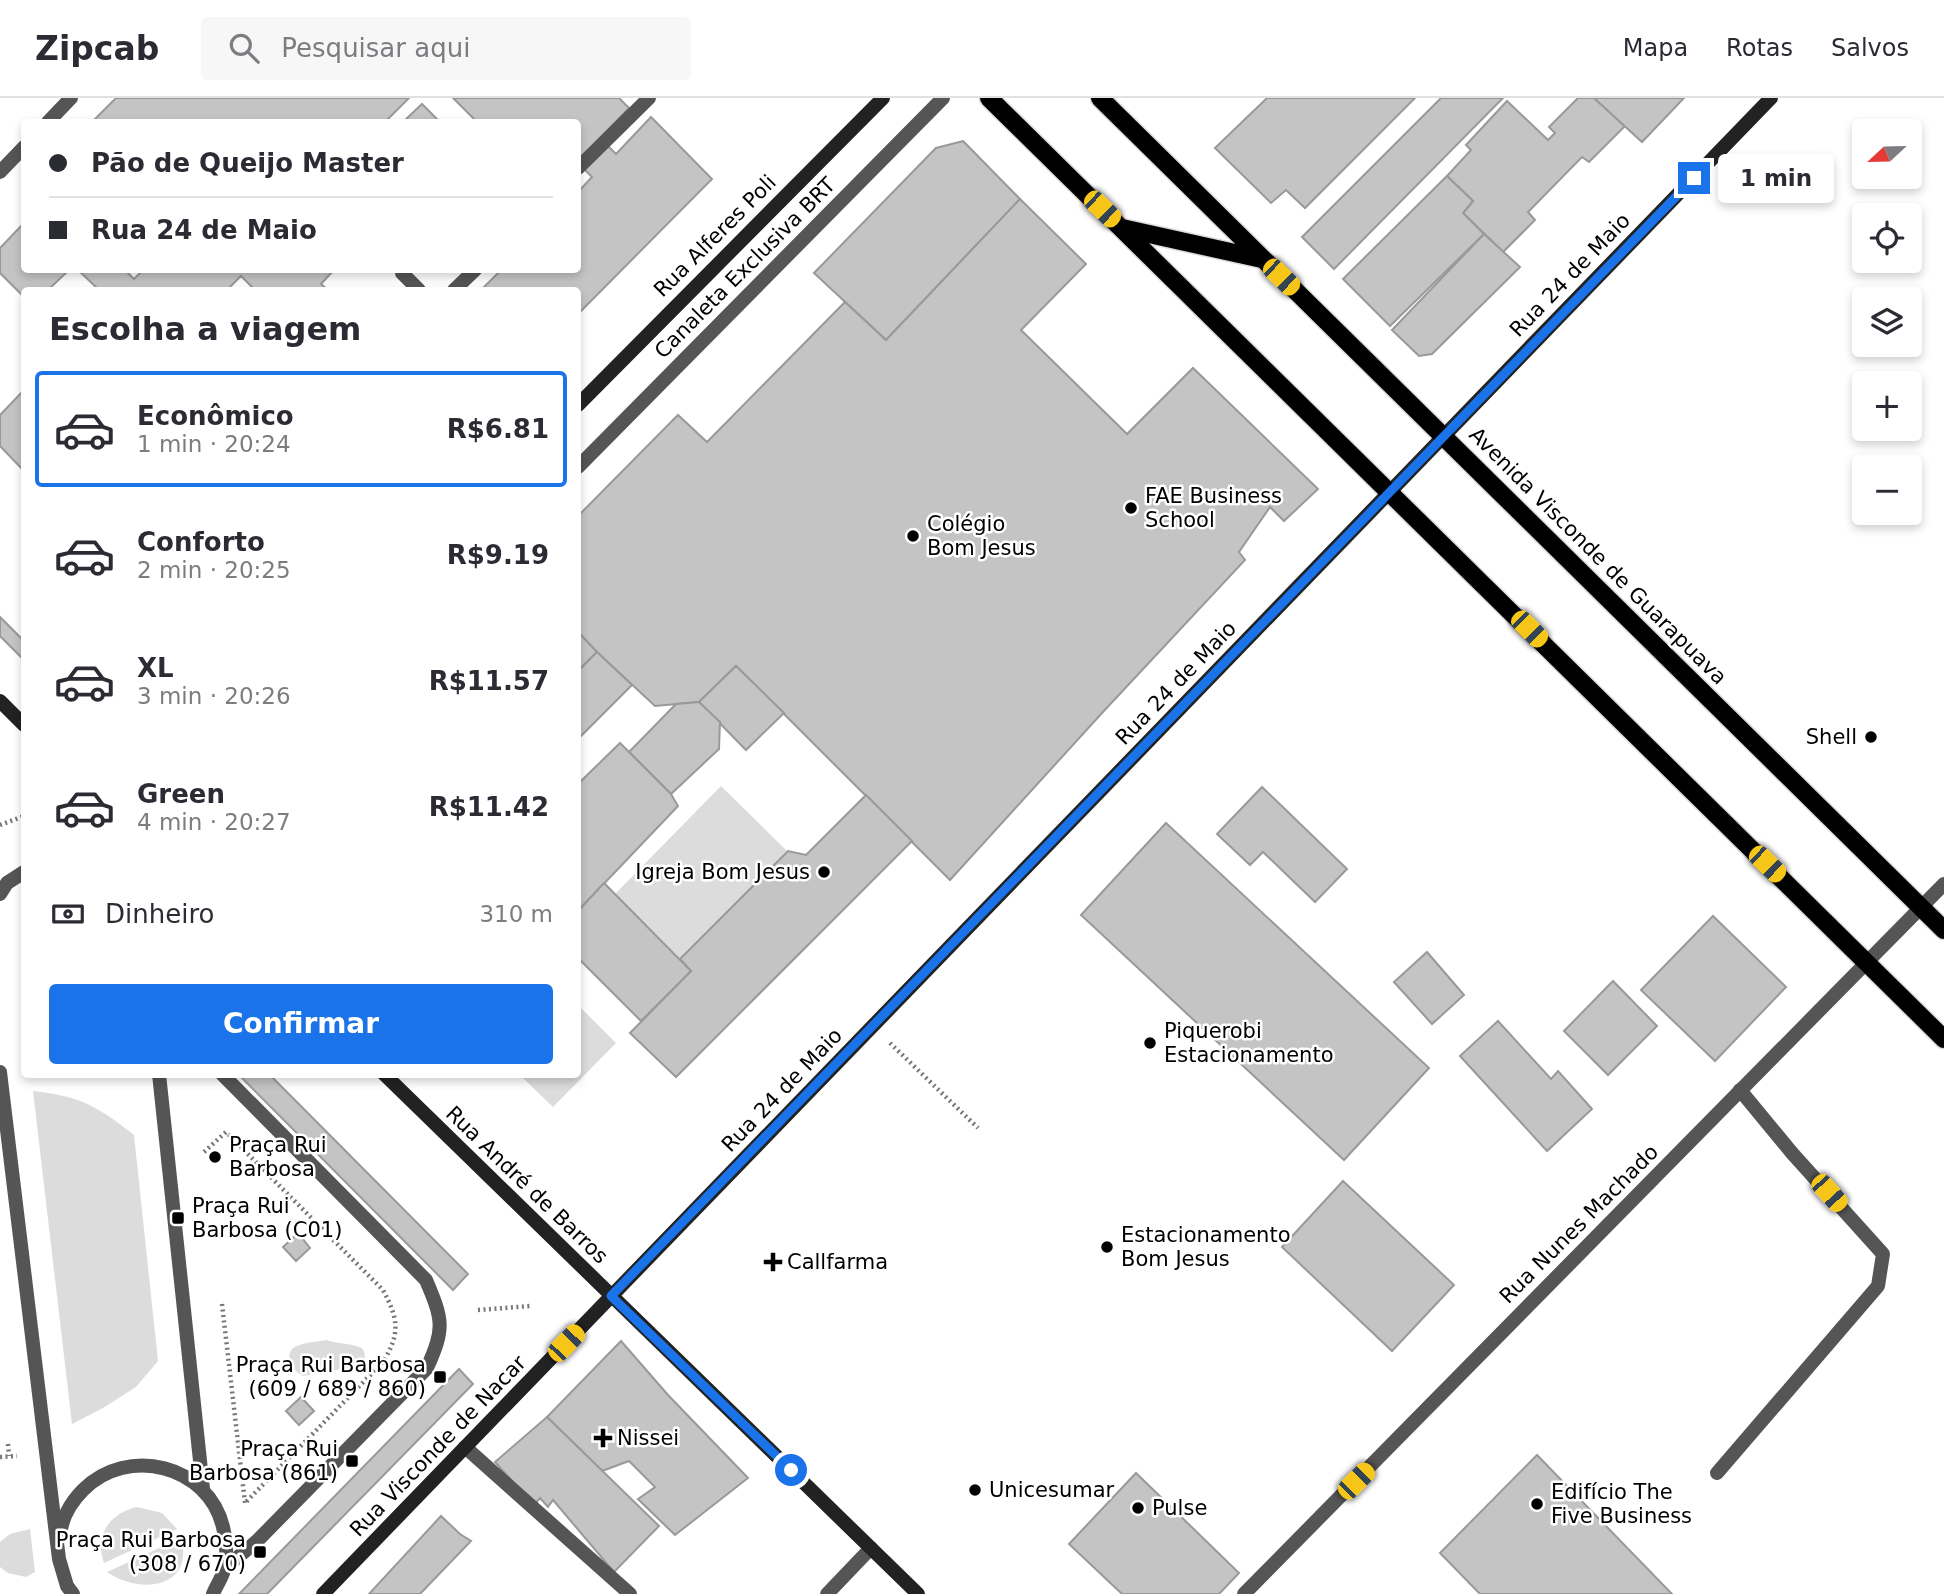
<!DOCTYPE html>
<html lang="pt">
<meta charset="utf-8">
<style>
body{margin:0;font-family:"DejaVu Sans",sans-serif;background:#f7f7f7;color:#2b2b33;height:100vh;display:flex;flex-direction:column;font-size:26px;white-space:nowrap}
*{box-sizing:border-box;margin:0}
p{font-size:23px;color:#7c7c81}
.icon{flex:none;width:38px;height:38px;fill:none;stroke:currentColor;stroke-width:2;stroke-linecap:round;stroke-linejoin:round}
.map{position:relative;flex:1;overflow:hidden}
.side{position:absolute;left:21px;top:189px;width:560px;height:791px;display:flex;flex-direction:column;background:#fff;border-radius:7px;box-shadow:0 4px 10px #0003}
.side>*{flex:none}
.banner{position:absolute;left:21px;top:21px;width:560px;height:154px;border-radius:7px;box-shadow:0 4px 10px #0003;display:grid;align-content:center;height:154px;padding:0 28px;background:#fff}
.needle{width:46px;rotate:248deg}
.buttons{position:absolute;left:1852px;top:21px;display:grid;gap:14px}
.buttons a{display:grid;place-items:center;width:70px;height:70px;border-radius:7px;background:#fff;box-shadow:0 4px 10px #0003;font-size:35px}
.end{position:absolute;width:32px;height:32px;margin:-16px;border:9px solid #1a73e8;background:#fff;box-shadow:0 0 0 4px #fff}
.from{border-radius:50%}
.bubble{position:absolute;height:49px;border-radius:7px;background:#fff;box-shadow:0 4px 10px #0003;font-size:23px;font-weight:600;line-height:49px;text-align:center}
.car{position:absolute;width:21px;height:42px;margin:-21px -10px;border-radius:9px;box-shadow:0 0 5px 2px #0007;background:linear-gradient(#f5c518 24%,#345 0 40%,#f5c518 0 76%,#345 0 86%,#f5c518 0)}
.banner b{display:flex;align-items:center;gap:24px;height:66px;font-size:26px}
.banner b+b{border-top:2px solid #e1e1e2}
.banner i{width:18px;height:18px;background:#2b2b33}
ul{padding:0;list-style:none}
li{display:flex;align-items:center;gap:21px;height:116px;margin:0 14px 10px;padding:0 14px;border:4px solid transparent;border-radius:7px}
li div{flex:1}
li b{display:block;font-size:26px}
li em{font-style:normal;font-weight:600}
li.on{border-color:#1a73e8}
li>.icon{width:63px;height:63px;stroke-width:1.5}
h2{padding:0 28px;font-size:32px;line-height:84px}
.pay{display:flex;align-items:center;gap:18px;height:77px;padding:0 28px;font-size:26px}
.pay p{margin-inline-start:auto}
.button{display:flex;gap:14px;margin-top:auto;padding:14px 28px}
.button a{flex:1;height:80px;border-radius:7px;background:#1a73e8;color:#fff;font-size:28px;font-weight:600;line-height:80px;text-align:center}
header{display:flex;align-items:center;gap:42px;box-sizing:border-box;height:98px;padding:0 35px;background:#fff;border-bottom:2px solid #e1e1e2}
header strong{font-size:33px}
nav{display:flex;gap:38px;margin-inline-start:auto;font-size:24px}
.search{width:490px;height:63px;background:#f7f7f7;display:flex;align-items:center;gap:18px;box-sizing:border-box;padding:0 24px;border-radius:7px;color:#7c7c81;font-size:26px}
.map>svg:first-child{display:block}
.green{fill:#dcdcdc}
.building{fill:#c4c4c4;stroke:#999;stroke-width:2}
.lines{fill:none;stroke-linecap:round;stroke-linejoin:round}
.primary-casing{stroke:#dbdbdb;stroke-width:21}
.path{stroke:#777;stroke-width:4.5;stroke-dasharray:2 3.5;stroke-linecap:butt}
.lane{stroke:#555;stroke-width:14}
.street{stroke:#555;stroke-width:14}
.secondary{stroke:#222;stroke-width:14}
.primary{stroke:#000;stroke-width:18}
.route{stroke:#1a73e8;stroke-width:9}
.poi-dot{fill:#000;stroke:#fff;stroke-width:2.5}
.labels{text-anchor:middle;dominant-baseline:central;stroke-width:5;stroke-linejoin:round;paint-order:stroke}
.street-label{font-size:21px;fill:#000;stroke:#fff}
.poi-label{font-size:21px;fill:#000;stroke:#fff;text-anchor:start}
</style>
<header>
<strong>Zipcab</strong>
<div class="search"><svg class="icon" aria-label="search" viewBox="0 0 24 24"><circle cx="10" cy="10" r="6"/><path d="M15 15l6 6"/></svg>Pesquisar aqui</div>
<nav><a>Mapa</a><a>Rotas</a><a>Salvos</a></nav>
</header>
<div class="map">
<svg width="1944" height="1496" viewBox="0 0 1944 1496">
<rect width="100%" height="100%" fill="#fff"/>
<g class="green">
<polygon points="721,688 787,753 680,861 615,796"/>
<polygon points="578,907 616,945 553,1009 520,977 578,976"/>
<path d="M33 993C80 998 97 1008 134 1037L158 1263 136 1289 103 1310 72 1326Z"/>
<path d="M326 1242C338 1246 350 1245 362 1250L365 1256 364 1264 358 1268 303 1278C292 1273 282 1254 297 1248 306 1244 317 1244 326 1242Z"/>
<path d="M137 1409 162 1415 177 1431 104 1465C94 1437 110 1415 137 1409Z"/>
<polygon points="30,1431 35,1474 26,1479 8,1475 0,1469 0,1444 10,1436"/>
<path d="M181 1440C195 1492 137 1496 107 1474Z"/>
</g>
<g class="building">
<polygon points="116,0 409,0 385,24 92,24"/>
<polygon points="453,0 619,0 629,10 600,40 616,56 651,19 712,81 578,216 578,192 481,192 501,172 578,172 578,94 592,79 578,65 578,24 477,24"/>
<polygon points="1267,0 1415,0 1305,110 1286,92 1271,105 1215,50"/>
<polygon points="1441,0 1503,0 1334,171 1302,139"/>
<polygon points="1578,0 1594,0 1625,28 1589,64 1582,59 1528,114 1535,122 1503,154 1463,115 1473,103 1447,78 1471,52 1466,47 1507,3 1548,42 1555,35 1549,29"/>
<polygon points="1594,0 1684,0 1642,44"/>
<polygon points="422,6 440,24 403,24"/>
<polygon points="963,43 1020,101 886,242 814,175 936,50"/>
<polygon points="1447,78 1473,103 1463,115 1484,136 1390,228 1343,181"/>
<polygon points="1020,101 1086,166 1021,232 1127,336 1193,270 1318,391 1284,423 1270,409 1239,454 1245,462 1102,615 950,782 736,568 699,604 655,608 597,554 578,534 578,418 678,317 707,344 845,204 886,242"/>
<polygon points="24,125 24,172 69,172 48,192 24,192 24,199 0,175 0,150"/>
<polygon points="1484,136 1520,169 1432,256 1419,258 1392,232"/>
<polygon points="78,172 125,172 134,181 143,172 334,172 321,186 328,192 255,192 241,178 227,192 99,192"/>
<polygon points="24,292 24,373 0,348 0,317"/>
<polygon points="0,519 24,543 24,562 0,538"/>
<polygon points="578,534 597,554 578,573"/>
<polygon points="597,554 632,587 578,641 578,573"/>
<polygon points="736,568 784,615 746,652 699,604"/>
<polygon points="699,604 720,624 719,651 671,696 629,654 676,606"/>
<polygon points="620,645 671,696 678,708 578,813 578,686"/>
<polygon points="1262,689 1347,771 1315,804 1263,754 1250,767 1217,736"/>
<polygon points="866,697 912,743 676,979 630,935 691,873 680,861 788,753 806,757"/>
<polygon points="1166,725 1429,970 1344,1062 1081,817"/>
<polygon points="604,785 691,873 641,923 578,860 578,813"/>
<polygon points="1713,818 1786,889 1715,963 1641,892"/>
<polygon points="1427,854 1464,897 1432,926 1394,884"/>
<polygon points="1613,883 1657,928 1608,977 1564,933"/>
<polygon points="1498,923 1551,981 1558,973 1592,1011 1547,1053 1460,958"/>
<polygon points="238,976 269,976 468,1176 453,1192"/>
<polygon points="1343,1083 1454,1187 1392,1253 1282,1149"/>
<polygon points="298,1135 310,1150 296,1163 283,1149"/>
<polygon points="621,1243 668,1297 748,1380 675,1437 638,1401 655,1389 629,1363 602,1373 547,1319"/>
<polygon points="459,1271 473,1286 267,1496 239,1496"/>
<polygon points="301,1299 314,1313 299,1327 286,1313"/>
<polygon points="547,1319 659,1428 614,1474 553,1402 548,1409 540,1400 534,1407 495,1364"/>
<polygon points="1537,1357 1672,1496 1480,1496 1440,1455"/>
<polygon points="1136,1375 1239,1475 1219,1496 1122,1496 1069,1446"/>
<polygon points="441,1418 460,1436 471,1443 420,1496 369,1496"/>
</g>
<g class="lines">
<defs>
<g id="primary">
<polyline points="989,0 1944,941"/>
<polyline points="1100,0 1944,832"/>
<polyline points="1122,130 1262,161"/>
</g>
</defs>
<use href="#primary" class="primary-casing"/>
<g class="path">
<polyline points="0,727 24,718"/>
<polyline points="890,945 978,1030"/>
<path d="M204 1054 226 1034 383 1192C398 1220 401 1235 383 1264L245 1405"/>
<polyline points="222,1206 245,1405"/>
<polyline points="478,1212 530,1208"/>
<polyline points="8,1346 9,1358"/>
<polyline points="0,1359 17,1358"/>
</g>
<g class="lane">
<polyline points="578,70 649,0"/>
<polyline points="402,172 402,175 419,192"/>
<polyline points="454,192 475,172"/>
<polyline points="578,369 943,0"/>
<polyline points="0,796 7,785 24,774"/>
<polyline points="0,974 59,1461 67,1488 73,1496"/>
<polyline points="159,976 203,1391"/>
<path d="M222 976 426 1182C443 1222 445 1230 427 1270L258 1442 224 1471"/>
<polyline points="465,1349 630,1496"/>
<polyline points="1717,1375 1878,1188 1883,1156 1792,1055 1740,992"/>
<path d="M60 1439C61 1421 71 1404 83 1392 128 1347 208 1367 223 1429 226 1442 228 1458 224 1472 222 1480 216 1488 213 1496"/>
<polyline points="827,1496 871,1450"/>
</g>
<g class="street">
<polyline points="48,24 71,0"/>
<polyline points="0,74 24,49"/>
<polyline points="1244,1496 1944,786"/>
</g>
<g class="secondary">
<polyline points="578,307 883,0"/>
<polyline points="0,603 24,627"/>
<polyline points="384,976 918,1496"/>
<polyline points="323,1496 1771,0"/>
</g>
<use href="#primary" class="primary"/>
</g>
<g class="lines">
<polyline class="route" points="791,1372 611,1198 1694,80"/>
</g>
<g class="poi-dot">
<circle cx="1131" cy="410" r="7"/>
<circle cx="913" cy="438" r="7"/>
<circle cx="1871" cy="639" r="7"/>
<circle cx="824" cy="774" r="7"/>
<circle cx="1150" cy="945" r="7"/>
<circle cx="215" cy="1059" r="7"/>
<rect x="171" y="1113" width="14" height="14" rx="3.5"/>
<circle cx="1107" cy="1149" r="7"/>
<path d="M769.5 1153.5h7v7h7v7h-7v7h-7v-7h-7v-7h7z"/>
<rect x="433" y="1272" width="14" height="14" rx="3.5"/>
<path d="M599.5 1329.5h7v7h7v7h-7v7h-7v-7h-7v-7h7z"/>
<rect x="345" y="1356" width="14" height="14" rx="3.5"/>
<circle cx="975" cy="1392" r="7"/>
<circle cx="1537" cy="1406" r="7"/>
<circle cx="1138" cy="1410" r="7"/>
<rect x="253" y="1447" width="14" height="14" rx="3.5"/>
</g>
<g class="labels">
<g class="street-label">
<text transform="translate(715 138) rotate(-45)">Rua Alferes Poli</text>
<text transform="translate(745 170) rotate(-45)">Canaleta Exclusiva BRT</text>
<text transform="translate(1570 177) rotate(-46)">Rua 24 de Maio</text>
<text transform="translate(1598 458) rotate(45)">Avenida Visconde de Guarapuava</text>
<text transform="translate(1176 585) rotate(-46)">Rua 24 de Maio</text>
<text transform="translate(782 992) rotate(-46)">Rua 24 de Maio</text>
<text transform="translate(527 1087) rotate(44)">Rua André de Barros</text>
<text transform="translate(1579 1126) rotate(-45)">Rua Nunes Machado</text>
<text transform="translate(438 1348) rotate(-46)">Rua Visconde de Nacar</text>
</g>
<g class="poi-label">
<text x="1145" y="398">FAE Business<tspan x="1145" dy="24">School</tspan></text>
<text x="927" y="426">Colégio<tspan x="927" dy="24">Bom Jesus</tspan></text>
<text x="1857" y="639" text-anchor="end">Shell</text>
<text x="810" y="774" text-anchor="end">Igreja Bom Jesus</text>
<text x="1164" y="933">Piquerobi<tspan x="1164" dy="24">Estacionamento</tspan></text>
<text x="229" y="1047">Praça Rui<tspan x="229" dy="24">Barbosa</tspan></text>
<text x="192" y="1108">Praça Rui<tspan x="192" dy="24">Barbosa (C01)</tspan></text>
<text x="1121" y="1137">Estacionamento<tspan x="1121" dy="24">Bom Jesus</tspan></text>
<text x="787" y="1164">Callfarma</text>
<text x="426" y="1267" text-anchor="end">Praça Rui Barbosa<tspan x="426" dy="24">(609 / 689 / 860)</tspan></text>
<text x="617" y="1340">Nissei</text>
<text x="338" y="1351" text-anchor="end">Praça Rui<tspan x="338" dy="24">Barbosa (861)</tspan></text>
<text x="989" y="1392">Unicesumar</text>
<text x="1551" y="1394">Edifício The<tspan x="1551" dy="24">Five Business</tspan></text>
<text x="1152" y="1410">Pulse</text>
<text x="246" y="1442" text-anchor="end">Praça Rui Barbosa<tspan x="246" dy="24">(308 / 670)</tspan></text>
</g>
</g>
</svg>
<div class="buttons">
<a><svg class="needle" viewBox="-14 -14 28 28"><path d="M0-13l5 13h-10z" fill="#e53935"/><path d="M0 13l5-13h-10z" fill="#7c7c81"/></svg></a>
<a><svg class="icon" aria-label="locate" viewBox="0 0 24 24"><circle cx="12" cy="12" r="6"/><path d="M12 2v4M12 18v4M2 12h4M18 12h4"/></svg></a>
<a><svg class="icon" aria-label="layers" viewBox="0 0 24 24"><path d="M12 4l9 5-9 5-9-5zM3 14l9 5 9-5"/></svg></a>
<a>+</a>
<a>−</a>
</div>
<i class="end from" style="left:791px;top:1372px"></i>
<i class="end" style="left:1694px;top:80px"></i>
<div class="bubble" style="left:1718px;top:56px;width:116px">1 min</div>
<i class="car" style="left:1102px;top:111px;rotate:134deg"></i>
<i class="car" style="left:1281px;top:179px;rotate:134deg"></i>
<i class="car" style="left:1529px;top:531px;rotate:135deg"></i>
<i class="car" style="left:1767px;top:766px;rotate:134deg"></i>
<i class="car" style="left:1829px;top:1095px;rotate:138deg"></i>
<i class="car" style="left:566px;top:1245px;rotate:44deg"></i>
<i class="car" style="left:1356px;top:1383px;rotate:45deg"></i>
<div class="banner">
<b><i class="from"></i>Pão de Queijo Master</b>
<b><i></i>Rua 24 de Maio</b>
</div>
<section class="side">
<h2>Escolha a viagem</h2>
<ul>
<li class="on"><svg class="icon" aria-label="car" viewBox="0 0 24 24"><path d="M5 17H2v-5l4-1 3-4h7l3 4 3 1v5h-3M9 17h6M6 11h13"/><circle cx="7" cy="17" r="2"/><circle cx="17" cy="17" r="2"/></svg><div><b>Econômico</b><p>1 min · 20:24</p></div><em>R$6.81</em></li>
<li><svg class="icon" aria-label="car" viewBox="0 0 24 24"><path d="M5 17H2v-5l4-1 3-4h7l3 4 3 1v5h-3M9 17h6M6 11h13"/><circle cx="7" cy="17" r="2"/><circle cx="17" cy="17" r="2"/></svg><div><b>Conforto</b><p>2 min · 20:25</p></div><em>R$9.19</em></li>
<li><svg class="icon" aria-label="car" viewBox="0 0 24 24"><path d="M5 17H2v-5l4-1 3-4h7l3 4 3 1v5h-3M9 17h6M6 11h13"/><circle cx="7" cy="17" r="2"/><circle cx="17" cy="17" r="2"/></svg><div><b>XL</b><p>3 min · 20:26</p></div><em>R$11.57</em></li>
<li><svg class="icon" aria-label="car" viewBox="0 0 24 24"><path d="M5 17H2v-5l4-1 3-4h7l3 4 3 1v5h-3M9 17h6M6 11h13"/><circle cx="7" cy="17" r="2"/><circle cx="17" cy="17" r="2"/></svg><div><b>Green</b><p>4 min · 20:27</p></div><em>R$11.42</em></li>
</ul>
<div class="pay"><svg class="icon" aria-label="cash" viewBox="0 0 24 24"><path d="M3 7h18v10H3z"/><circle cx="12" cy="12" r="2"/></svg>Dinheiro<p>310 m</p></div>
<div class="button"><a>Confirmar</a></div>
</section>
</div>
